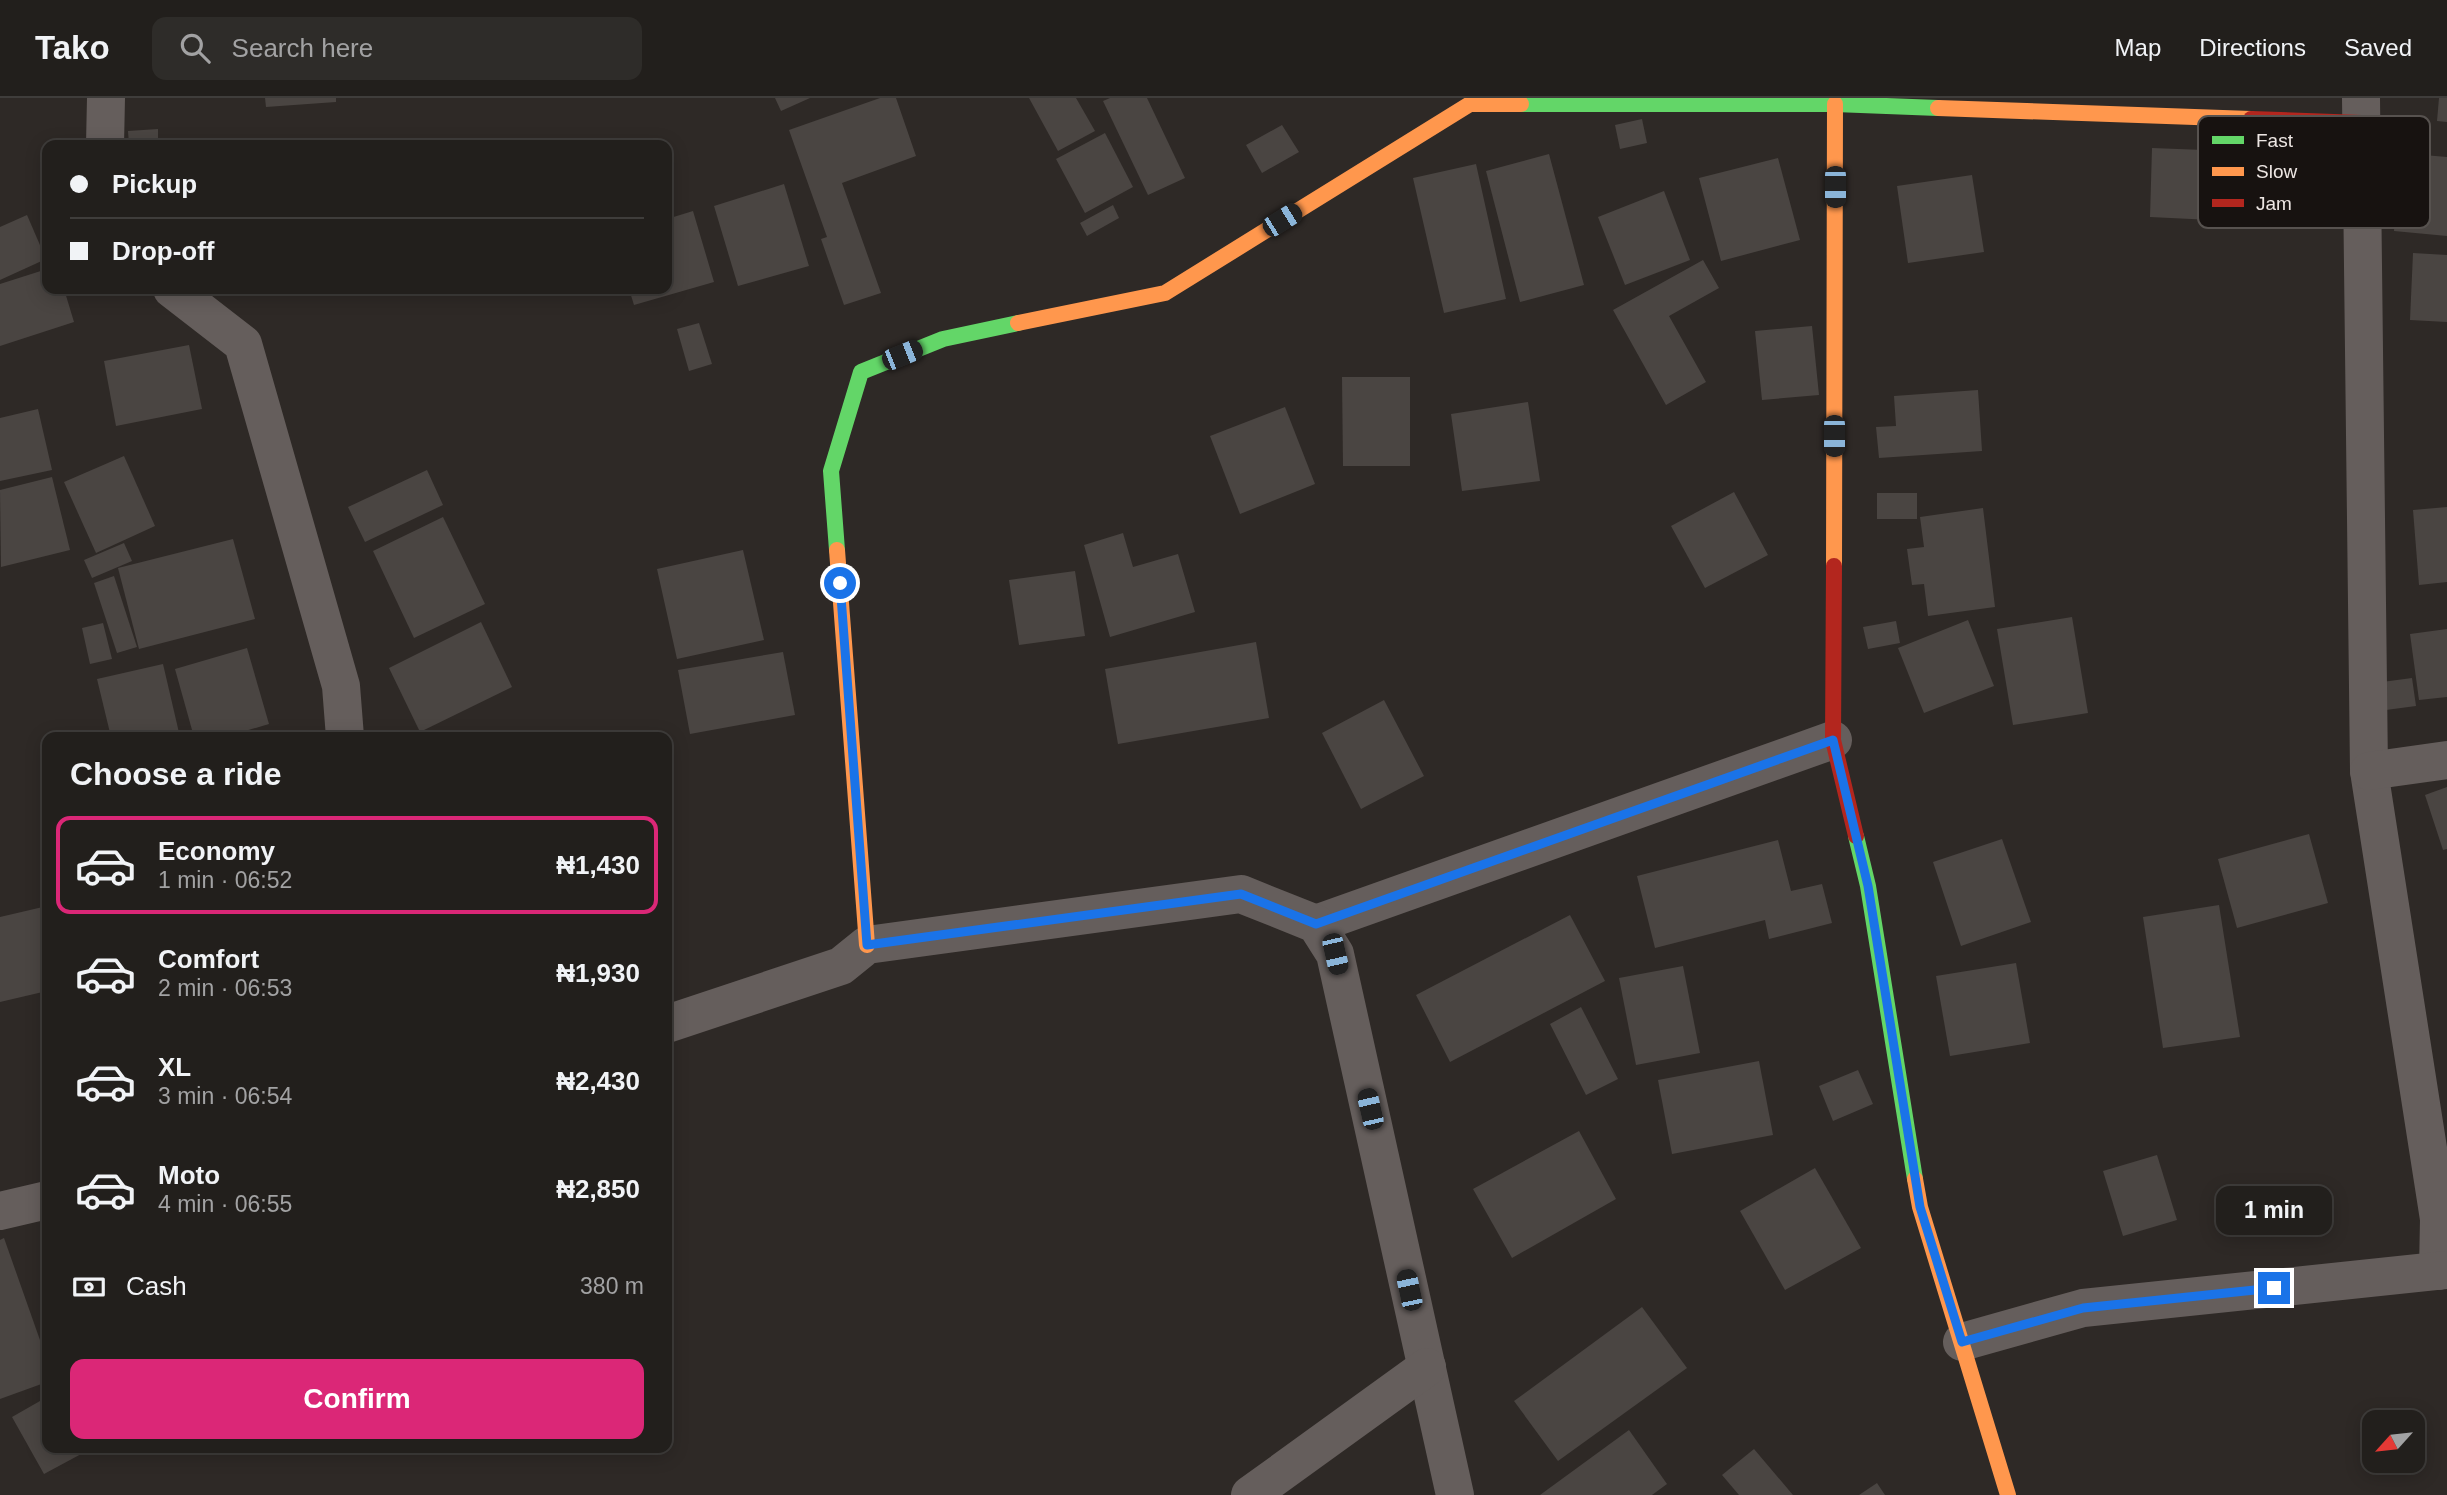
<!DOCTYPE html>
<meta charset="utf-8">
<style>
body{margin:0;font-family:Arial,sans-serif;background:#2e2c29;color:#f1f3f6;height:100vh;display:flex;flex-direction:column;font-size:26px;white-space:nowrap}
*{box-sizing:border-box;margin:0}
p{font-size:23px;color:#a2a2a3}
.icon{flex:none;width:38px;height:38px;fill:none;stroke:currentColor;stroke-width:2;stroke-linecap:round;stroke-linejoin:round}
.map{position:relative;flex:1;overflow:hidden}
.details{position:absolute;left:42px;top:634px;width:630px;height:721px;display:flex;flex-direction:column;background:#221f1c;border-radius:14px;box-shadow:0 4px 18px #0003,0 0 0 2px #3f3d3b}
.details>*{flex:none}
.banner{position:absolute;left:42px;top:42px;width:630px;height:154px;border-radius:14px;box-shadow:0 4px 18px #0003,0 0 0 2px #3f3d3b;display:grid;align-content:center;height:154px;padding:0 28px;background:#221f1c}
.needle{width:46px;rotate:243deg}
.tools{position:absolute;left:2362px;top:1312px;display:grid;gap:14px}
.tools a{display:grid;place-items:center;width:63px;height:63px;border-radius:14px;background:#221f1c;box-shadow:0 4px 18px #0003,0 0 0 2px #3f3d3b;font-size:35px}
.end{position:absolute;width:32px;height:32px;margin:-16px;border:9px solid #1a73e8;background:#fff;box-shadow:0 0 0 4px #fff}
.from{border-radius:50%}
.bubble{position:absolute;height:49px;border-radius:14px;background:#221f1c;box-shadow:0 4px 18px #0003,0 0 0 2px #3f3d3b;font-size:23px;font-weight:700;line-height:49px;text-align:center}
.car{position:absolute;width:21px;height:42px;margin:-21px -10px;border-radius:9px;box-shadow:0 0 5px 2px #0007;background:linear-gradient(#222 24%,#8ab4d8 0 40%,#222 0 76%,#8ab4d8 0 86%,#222 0)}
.banner b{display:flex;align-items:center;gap:24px;height:66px;font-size:26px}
.banner b+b{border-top:2px solid #3f3d3b}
.banner i{width:18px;height:18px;background:#f1f3f6}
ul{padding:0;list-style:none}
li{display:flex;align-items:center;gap:21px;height:98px;margin:0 14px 10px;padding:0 14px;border:4px solid transparent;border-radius:14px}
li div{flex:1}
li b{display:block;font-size:26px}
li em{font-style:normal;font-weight:700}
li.on{border-color:#db2777}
li>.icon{width:63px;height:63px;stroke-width:1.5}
h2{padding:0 28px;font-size:32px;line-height:84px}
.pay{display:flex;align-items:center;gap:18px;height:77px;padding:0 28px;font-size:26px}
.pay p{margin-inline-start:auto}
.primary-button{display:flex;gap:14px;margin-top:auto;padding:14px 28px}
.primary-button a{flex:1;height:80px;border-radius:14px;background:#db2777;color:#fff;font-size:28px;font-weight:700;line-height:80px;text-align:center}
header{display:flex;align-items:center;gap:42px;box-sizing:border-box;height:98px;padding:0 35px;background:#221f1c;border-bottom:2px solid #3f3d3b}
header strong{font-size:33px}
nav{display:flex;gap:38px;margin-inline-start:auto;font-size:24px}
.search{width:490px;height:63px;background:#2e2c29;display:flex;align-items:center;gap:18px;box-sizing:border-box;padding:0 24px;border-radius:14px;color:#a2a2a3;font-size:26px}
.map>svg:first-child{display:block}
.building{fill:#4a4542}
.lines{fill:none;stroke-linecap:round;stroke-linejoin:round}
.street{stroke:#655e5c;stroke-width:38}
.fast{stroke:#63d668;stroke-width:16}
.slow{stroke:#ff974d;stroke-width:16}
.jam{stroke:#b3261e;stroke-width:16}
.route{stroke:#1a73e8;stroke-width:9}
.key{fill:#171210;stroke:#57524f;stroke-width:2}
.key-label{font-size:19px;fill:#ede6e3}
</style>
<header>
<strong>Tako</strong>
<div class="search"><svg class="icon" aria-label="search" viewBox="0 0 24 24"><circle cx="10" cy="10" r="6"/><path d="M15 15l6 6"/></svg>Search here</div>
<nav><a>Map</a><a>Directions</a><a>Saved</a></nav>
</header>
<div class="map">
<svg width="2447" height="1397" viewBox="0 0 2447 1397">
<rect width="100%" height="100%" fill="#2e2926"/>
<g class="building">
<polygon points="265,0 336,0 336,4 266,9"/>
<polygon points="775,0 810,0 781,13"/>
<polygon points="880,0 896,0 916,58 842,85 881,195 844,207 821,141 827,139 789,32"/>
<polygon points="1029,0 1076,0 1095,33 1058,53"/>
<polygon points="1110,0 1147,0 1185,80 1148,97 1103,3"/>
<polygon points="2439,0 2447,0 2447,24 2437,23"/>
<polygon points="1642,21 1647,45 1620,51 1615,27"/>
<polygon points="1282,27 1299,54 1262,75 1246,47"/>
<polygon points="158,31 158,47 129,47 128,33"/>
<polygon points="1105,35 1133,89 1085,115 1056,61"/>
<polygon points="2152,50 2256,54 2253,124 2150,119"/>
<polygon points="2400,55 2447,59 2447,138 2394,133"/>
<polygon points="1549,56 1584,187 1520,204 1486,73"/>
<polygon points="1778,60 1800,142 1721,163 1699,80"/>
<polygon points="1476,66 1506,201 1444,215 1413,80"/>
<polygon points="1972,77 1984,154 1908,165 1897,88"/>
<polygon points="784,86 809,168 738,188 714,108"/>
<polygon points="1664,93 1690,162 1625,187 1598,119"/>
<polygon points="1113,107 1119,120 1087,138 1080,125"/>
<polygon points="693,113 714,184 634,207 629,191 667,191 667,121"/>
<polygon points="27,117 46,161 0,182 0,129"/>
<polygon points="2413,155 2447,157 2447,224 2410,222"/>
<polygon points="1703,162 1719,190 1669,218 1706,284 1666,307 1613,212"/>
<polygon points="47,171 47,191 64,191 74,224 0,248 0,186"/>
<polygon points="699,225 712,266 689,273 677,231"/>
<polygon points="1812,228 1819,297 1762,302 1755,233"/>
<polygon points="189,247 202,311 116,328 104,263"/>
<polygon points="1342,279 1410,279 1410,368 1343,368"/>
<polygon points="1978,292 1982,353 1879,360 1876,329 1896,328 1894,298"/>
<polygon points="1528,304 1540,383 1462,393 1451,316"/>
<polygon points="1285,309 1315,386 1240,416 1210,338"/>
<polygon points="38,311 52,372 0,383 0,320"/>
<polygon points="124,358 155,428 96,455 64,384"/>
<polygon points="427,372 443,407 365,444 348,409"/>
<polygon points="52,379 70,452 1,469 0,392"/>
<polygon points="1734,394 1768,457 1705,490 1671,428"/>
<rect x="1877" y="395" width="40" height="26"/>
<polygon points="2447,409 2447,484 2419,487 2413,412"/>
<polygon points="1983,410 1995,509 1928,518 1924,486 1912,487 1907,451 1924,449 1920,419"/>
<polygon points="443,419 485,506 414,540 373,453"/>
<polygon points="1123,435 1133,469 1178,456 1195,514 1110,539 1084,447"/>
<polygon points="233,441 255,521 139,551 118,470"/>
<polygon points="124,445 132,463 92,480 84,462"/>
<polygon points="743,452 764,542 677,561 657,471"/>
<polygon points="1075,473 1085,538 1019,547 1009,482"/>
<polygon points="114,478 137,549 117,555 94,485"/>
<polygon points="2072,519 2088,615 2013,627 1997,531"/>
<polygon points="1968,522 1994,588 1924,615 1898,550"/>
<polygon points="1896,523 1900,545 1868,551 1863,529"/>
<polygon points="481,524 512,589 420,634 389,570"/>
<polygon points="103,525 112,561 90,566 82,530"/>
<polygon points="2447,531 2447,599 2419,602 2410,536"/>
<polygon points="1256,544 1269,620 1118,646 1105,571"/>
<polygon points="247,550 269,626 225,639 194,639 175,571"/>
<polygon points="783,554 795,617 690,636 678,572"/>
<polygon points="163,566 180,639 111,639 97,581"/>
<polygon points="2412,580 2416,608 2386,612 2382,584"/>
<polygon points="1384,602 1424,678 1361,711 1322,635"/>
<polygon points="2447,689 2447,751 2443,752 2425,697"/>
<polygon points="2309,736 2328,805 2237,830 2218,761"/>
<polygon points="2002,741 2031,824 1961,848 1933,764"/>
<polygon points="1778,742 1791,793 1822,786 1832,825 1769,841 1765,822 1655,850 1637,778"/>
<polygon points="2219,807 2240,939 2163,950 2143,819"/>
<polygon points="47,808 47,893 0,904 0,819"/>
<polygon points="1570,817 1605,883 1450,964 1416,897"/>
<polygon points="2016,865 2030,945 1950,958 1936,878"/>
<polygon points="1683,868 1700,955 1636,967 1619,880"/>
<polygon points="1581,909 1618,981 1586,997 1550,926"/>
<polygon points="1759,963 1773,1037 1672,1056 1658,982"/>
<polygon points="1858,972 1873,1006 1833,1023 1819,988"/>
<polygon points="1579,1033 1616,1101 1512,1160 1473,1091"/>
<polygon points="2157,1057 2177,1122 2123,1138 2103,1073"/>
<polygon points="1815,1070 1861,1150 1785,1192 1740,1113"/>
<polygon points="4,1140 47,1262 47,1284 0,1301 0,1142"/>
<polygon points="1642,1209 1687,1270 1558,1363 1514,1303"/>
<polygon points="47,1299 47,1349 80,1349 83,1355 44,1376 12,1319"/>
<polygon points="1629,1332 1667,1386 1652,1397 1540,1397"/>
<polygon points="1754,1351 1793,1397 1739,1397 1722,1377"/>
<polygon points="1877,1385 1885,1397 1859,1397"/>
</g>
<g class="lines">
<g class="street">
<polyline points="2361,0 2369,673 2439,1121 2438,1173"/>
<polyline points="105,47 106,0"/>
<polyline points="172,191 243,246 341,588 345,639"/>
<polyline points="2369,673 2447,662"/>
<polyline points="1316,826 1833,642"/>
<polyline points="667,926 841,868 867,847 1241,796 1316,826 1335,856 1455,1397"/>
<polyline points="0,1113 47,1102"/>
<polyline points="1962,1244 2083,1210 2447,1172"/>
<polyline points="1250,1397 1427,1269"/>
</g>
<g class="fast">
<polyline points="1521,6 1835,6 1938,10"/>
<polyline points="837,452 831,373 861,274 943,241 1018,225"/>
<polyline points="1856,738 1868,788 1915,1081"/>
</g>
<g class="slow">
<polyline points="1938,10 2251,21"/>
<polyline points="1018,225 1165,195 1470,6 1521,6"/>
<polyline points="837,452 867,847"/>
<polyline points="1834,468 1835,6"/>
<polyline points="1915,1081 1920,1109 2008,1397"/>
</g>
<g class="jam">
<polyline points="2251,21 2361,25"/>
<polyline points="1834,468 1833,642 1856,738"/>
</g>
</g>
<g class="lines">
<polyline class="route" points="840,485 867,847 1241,796 1316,826 1833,642 1868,788 1920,1109 1962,1244 2083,1210 2274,1190"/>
</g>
<rect x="2198" y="18" width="232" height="112" rx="10" class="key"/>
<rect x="2212" y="38" width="32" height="8" fill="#63d668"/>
<rect x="2212" y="69" width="32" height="9" fill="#ff974d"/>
<rect x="2212" y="101" width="32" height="8" fill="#b3261e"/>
<g class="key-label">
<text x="2256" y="49">Fast</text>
<text x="2256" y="80">Slow</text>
<text x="2256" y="112">Jam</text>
</g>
</svg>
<div class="tools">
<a><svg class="needle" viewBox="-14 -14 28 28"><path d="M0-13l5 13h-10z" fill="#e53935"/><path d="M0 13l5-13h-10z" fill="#a2a2a3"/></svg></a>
</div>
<i class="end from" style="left:840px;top:485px"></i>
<i class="end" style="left:2274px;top:1190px"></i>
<div class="bubble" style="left:2216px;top:1088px;width:116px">1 min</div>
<i class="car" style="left:1835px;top:89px;rotate:180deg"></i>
<i class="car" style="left:1282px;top:122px;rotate:58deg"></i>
<i class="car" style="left:902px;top:257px;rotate:68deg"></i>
<i class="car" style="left:1834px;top:338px;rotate:180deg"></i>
<i class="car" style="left:1335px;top:856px;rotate:167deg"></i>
<i class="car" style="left:1370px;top:1011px;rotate:347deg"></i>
<i class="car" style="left:1409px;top:1192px;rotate:348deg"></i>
<div class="banner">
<b><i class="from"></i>Pickup</b>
<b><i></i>Drop-off</b>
</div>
<section class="details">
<h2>Choose a ride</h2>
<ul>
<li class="on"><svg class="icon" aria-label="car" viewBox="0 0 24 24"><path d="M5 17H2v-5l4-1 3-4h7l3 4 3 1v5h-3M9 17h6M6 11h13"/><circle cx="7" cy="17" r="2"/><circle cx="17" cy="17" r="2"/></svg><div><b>Economy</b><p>1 min · 06:52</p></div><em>₦1,430</em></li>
<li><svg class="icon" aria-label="car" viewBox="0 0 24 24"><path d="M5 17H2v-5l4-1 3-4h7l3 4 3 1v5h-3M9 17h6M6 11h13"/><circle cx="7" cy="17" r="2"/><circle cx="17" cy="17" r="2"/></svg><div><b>Comfort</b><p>2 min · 06:53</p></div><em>₦1,930</em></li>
<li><svg class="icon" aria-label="car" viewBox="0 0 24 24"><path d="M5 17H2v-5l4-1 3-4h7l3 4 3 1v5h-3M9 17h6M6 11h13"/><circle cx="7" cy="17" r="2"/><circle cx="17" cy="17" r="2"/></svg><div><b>XL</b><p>3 min · 06:54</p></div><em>₦2,430</em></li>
<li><svg class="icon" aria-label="car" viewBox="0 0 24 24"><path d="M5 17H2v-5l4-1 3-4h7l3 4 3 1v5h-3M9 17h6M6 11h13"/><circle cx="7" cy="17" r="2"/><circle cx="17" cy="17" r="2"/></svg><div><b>Moto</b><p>4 min · 06:55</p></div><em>₦2,850</em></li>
</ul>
<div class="pay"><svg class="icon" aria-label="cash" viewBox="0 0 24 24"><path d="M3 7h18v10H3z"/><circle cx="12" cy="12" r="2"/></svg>Cash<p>380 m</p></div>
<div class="primary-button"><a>Confirm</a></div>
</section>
</div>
